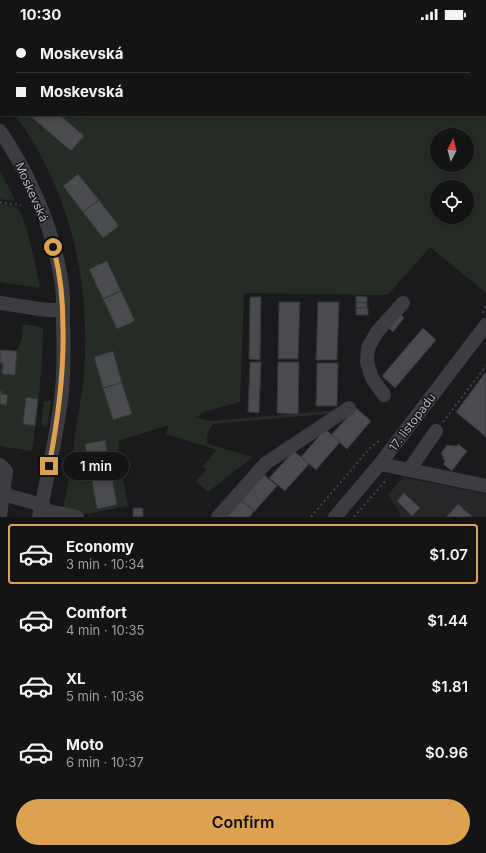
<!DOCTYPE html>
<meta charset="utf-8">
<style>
body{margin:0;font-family:Inter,sans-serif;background:#1d1d1e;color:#f1f3f6;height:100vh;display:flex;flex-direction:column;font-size:15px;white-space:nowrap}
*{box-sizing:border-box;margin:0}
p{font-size:13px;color:#9d9ea0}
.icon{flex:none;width:22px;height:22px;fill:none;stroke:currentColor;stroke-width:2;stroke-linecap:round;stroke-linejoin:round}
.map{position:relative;height:489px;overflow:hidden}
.panel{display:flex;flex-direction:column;background:#141415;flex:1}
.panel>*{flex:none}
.banner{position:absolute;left:0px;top:0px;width:486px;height:88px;box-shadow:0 2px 10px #0003,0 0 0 1px #333334;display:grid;align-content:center;height:88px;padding:0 16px;background:#141415}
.needle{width:26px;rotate:6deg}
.buttons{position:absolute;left:430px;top:100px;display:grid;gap:8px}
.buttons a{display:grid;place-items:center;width:44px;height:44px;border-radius:50%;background:#141415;box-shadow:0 2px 10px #0003,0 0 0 1px #333334;font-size:20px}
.end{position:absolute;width:18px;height:18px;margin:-9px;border:5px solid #dca252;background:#111;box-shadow:0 0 0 2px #111}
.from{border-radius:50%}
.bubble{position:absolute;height:28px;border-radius:14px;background:#141415;box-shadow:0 2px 10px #0003,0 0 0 1px #333334;font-size:13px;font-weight:600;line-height:28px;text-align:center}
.banner b{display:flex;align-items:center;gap:14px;height:38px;font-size:15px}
.banner b+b{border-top:1px solid #333334}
.banner i{width:10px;height:10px;background:#f1f3f6}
ul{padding:7px 0 0;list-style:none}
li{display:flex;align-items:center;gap:12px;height:60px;margin:0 8px 6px;padding:0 8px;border:2px solid transparent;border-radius:4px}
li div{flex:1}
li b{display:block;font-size:15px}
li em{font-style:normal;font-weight:600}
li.active{border-color:#dca252}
li>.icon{width:36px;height:36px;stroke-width:1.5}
.action{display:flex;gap:8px;margin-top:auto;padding:8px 16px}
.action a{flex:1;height:46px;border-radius:24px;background:#dca252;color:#111;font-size:16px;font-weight:600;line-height:46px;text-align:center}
.status{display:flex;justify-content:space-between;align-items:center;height:28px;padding:0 20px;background:#141415;direction:ltr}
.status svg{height:11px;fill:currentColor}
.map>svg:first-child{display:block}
.built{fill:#262729}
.green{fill:#252c25;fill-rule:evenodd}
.building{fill:#494b4e;stroke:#353538}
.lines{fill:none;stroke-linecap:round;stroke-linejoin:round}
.path{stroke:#424447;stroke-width:2;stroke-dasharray:2 3;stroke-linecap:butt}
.minor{stroke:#3c3d41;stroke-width:14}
.route{stroke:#dca252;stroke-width:5}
.labels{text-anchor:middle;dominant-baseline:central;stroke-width:3;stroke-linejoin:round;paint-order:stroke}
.street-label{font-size:12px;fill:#aeb3ba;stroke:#151517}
</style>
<div class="status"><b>10:30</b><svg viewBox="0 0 49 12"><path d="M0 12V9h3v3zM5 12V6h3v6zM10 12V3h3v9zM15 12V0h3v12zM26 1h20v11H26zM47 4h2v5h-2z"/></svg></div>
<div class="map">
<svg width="486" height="489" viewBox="0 0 486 489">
<rect width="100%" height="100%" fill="#1a1a1c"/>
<polygon class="built" points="403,449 486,466 486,489 399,489 401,486 388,467"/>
<g class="green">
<path d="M79 0H486V265L430 219 388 267 244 265 240 374 207 383 196 389 209 393 337 382 332 385 326 386 213 396C209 400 205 410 208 416L253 429 208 464 196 453 207 441 203 438 217 422 166 406 169 397 118 413 119 416 118 423 128 478 86 486 64 481 63 480C68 459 72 436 74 414 77 391 82 368 84 345 89 276 79 207 49 144 39 124 29 104 14 87H82L85 90 88 87H485V1H78ZM437 107H467V137H437ZM437 159H467V189H437Z"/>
<polygon points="0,143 15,172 12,173 0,171"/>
<path d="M0 175C6 176 13 176 18 181 26 189 37 244 40 258L38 260 0 254Z"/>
<path d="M23 296 40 299 43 300V302C42 343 38 383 32 423L0 418V376L6 377 8 367 1 366 2 363H0V335H3L17 323 22 309Z"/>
<polygon points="44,373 51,373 47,400 41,396"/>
</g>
<g class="building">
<polygon points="0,0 50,0 1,1 1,31"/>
<polygon points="29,87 60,87 84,108 71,123"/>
<polygon points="78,146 99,172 83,184 63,158"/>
<polygon points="99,172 119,198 103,210 83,184"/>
<polygon points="107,233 121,263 103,271 89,241"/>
<polygon points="121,263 135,293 117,301 103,271"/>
<polygon points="356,268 367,269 367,275 356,274"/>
<polygon points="250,269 261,269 260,332 249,331"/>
<polygon points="279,274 300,274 298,331 278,331"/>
<polygon points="318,274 339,274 337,332 316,332"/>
<polygon points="356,274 367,275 367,280 356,280"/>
<rect x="356" y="280" width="12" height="7"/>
<polygon points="399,285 404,290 393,304 388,299"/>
<polygon points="423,300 436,312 395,360 382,348"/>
<polygon points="0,322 17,323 15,347 2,346 3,335 0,335"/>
<polygon points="113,323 122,355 103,360 94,329"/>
<polygon points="250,334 261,334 259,385 248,384"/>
<polygon points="278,334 299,334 298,386 277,385"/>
<polygon points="317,335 338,335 337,378 316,378"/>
<polygon points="485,345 486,345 486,409 456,384"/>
<polygon points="122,355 132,386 113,392 103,360"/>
<polygon points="0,363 2,363 1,366 8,367 6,377 0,376"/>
<polygon points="26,369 38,371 35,398 23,396"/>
<polygon points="356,380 371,393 347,421 331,407"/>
<polygon points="325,401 340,414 316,442 301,429"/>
<polygon points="105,412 111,444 91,448 85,416"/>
<polygon points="458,416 467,423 452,443 443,436 445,434 441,425 447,417 457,418"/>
<polygon points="294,423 309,436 285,463 269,450"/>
<polygon points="111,444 117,477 97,481 91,448"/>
<polygon points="262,445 277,458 254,484 239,470"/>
<polygon points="404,465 420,480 412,488 397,473"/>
<polygon points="239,470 254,483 250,489 223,489"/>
<polygon points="458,476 473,489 446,489"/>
<rect x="133" y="480" width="10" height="9"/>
</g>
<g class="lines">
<g class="path">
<polyline points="0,174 21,177"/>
<polyline points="483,285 486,277"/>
<polyline points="443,394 486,338"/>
<polyline points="311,489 369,421 381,411"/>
<polyline points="354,489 387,451"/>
</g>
<g class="minor">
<path d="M0 103C29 145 53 200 61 251 64 266 63 281 63 296 64 322 64 347 61 372 56 412 47 450 39 489"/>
<polyline points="0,275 46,282 63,282"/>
<polyline points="384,367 372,350 367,334 368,320 377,304 403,275"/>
<polyline points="380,436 486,458"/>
<polyline points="0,437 6,443 0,488"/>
<polyline points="409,442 436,403"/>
<polyline points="3,466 42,477 48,483 77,489"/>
<polyline points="218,489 266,435 349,380"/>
<polyline points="335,489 380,436 486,297"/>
</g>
</g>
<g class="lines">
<path class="route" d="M49 438C58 392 64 347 63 300 63 272 61 246 53 219"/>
</g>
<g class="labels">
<g class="street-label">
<text transform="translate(32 164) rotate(66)">Moskevská</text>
<text transform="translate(412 394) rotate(-53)">17. listopadu</text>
</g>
</g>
</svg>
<div class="buttons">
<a><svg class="needle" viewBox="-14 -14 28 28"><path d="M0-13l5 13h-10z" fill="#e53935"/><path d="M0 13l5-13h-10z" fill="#9d9ea0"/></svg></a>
<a><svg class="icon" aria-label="locate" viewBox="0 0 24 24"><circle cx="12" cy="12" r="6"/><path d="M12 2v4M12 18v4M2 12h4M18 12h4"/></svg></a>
</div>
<i class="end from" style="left:53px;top:219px"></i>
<i class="end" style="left:49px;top:438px"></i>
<div class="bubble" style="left:63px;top:424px;width:66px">1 min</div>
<div class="banner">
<b><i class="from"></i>Moskevská</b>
<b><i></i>Moskevská</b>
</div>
</div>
<section class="panel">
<ul>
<li class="active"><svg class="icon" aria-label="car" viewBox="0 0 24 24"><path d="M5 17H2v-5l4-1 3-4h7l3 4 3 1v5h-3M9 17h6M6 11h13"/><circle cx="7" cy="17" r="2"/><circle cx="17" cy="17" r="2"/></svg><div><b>Economy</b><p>3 min · 10:34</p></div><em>$1.07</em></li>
<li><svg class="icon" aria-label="car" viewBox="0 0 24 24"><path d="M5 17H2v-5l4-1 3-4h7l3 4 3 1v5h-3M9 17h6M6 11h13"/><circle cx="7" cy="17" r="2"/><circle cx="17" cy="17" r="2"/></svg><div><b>Comfort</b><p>4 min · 10:35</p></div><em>$1.44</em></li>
<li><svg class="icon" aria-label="car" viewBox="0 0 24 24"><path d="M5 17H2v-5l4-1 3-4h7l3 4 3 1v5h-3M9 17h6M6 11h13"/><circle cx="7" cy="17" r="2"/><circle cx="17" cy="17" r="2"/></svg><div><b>XL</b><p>5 min · 10:36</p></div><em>$1.81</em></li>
<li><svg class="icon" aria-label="car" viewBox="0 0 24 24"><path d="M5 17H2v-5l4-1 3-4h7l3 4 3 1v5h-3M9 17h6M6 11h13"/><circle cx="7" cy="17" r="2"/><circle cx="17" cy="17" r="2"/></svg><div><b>Moto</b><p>6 min · 10:37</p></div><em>$0.96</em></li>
</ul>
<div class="action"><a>Confirm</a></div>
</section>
